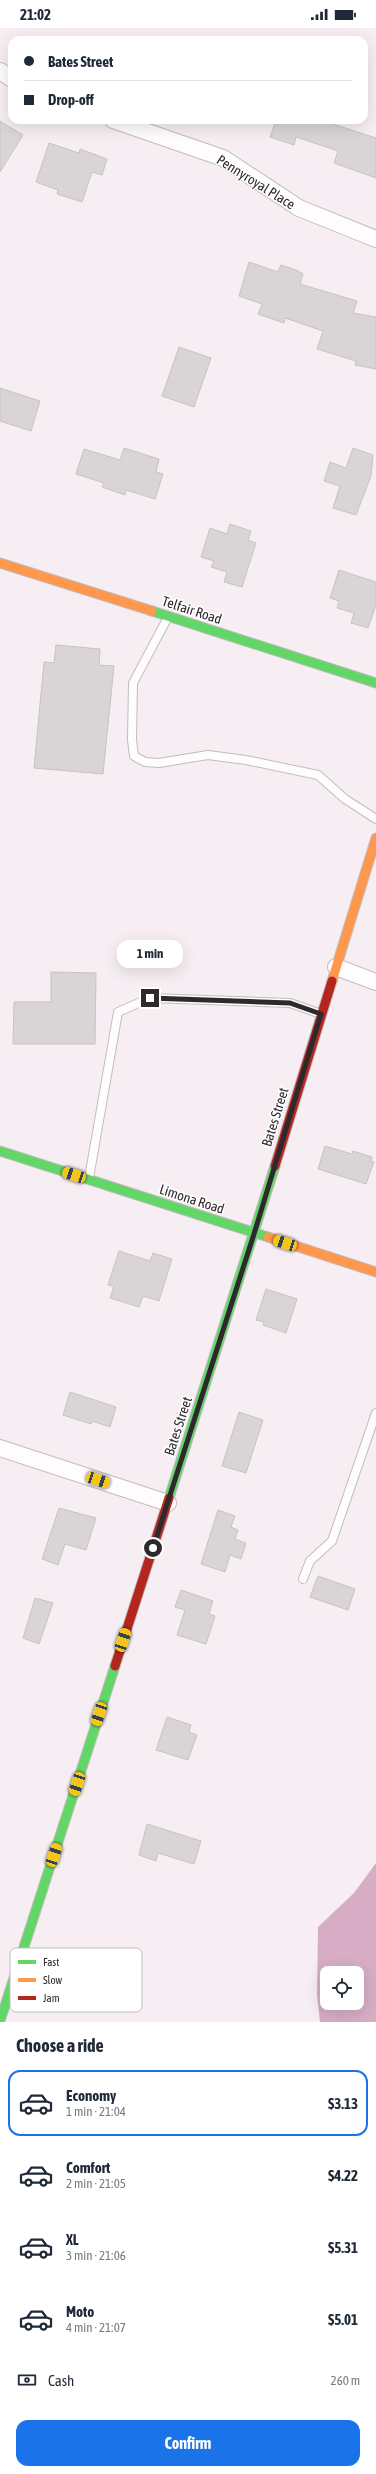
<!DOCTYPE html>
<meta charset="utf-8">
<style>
body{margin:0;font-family:"Asap Condensed",sans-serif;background:#f6f6f7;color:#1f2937;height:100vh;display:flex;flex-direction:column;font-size:15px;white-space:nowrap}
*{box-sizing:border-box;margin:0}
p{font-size:13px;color:#747a83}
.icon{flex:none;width:22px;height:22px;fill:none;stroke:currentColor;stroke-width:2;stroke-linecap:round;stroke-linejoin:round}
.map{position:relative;height:1994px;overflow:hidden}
.sheet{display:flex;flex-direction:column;background:#fff;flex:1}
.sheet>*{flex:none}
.hud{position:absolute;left:8px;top:8px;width:360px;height:88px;border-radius:12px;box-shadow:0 4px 16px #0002;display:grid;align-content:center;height:88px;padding:0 16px;background:#fff}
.controls{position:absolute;left:320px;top:1938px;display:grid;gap:8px}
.controls a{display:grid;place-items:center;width:44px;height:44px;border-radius:8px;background:#fff;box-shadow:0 4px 16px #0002;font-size:20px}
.end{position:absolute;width:18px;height:18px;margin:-9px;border:5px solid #2e292c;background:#fff;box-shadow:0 0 0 2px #fff}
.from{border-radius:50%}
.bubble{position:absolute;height:28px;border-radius:12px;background:#fff;box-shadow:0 4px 16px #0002;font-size:13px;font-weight:700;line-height:28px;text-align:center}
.car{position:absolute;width:12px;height:24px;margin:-12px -6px;border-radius:5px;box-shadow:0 0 3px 1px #0007;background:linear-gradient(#f5c518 24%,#345 0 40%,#f5c518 0 76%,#345 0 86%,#f5c518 0)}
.hud b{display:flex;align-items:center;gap:14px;height:38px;font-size:15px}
.hud b+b{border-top:1px solid #e0e1e3}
.hud i{width:10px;height:10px;background:#1f2937}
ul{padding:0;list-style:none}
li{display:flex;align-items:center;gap:12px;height:66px;margin:0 8px 6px;padding:0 8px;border:2px solid transparent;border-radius:12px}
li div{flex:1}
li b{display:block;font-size:15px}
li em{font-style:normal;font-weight:700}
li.current{border-color:#1a73e8}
li>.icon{width:36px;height:36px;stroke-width:1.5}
h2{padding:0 16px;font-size:18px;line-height:48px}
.pay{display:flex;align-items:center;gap:10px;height:44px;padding:0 16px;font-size:15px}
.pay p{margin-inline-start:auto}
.cta{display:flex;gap:8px;margin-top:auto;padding:8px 16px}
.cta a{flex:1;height:46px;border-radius:12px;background:#1a73e8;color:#fff;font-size:16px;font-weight:700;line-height:46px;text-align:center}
.status{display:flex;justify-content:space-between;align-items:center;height:28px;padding:0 20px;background:#fff;direction:ltr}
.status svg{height:11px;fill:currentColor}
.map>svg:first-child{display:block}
.water{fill:#d6adc5;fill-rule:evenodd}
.building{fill:#d9d4d6;stroke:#c8c2c5}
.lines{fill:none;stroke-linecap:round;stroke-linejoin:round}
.lane-casing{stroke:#c2bcbf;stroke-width:10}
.street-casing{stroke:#c2bcbf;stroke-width:18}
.fast-casing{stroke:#c2bcbf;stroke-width:11}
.slow-casing{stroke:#c2bcbf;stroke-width:11}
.jam-casing{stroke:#c2bcbf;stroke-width:11}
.lane{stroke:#fefcfd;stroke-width:8}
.street{stroke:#fefcfd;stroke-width:16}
.fast{stroke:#63d668;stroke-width:9}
.slow{stroke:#ff974d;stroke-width:9}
.jam{stroke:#b3261e;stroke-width:9}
.route{stroke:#2e292c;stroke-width:5}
.labels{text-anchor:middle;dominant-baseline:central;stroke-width:3;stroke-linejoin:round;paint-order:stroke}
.street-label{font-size:14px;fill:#2e292c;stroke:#fff}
.key{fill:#fff;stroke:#c0bfc0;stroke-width:1}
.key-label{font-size:11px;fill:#2e292c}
</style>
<div class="status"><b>21:02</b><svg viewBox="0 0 49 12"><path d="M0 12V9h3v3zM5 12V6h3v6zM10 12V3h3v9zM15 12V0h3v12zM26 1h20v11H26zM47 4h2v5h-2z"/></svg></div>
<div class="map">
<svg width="376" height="1994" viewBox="0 0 376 1994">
<rect width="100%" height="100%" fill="#f6eef2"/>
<path class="water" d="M376 1835V1994H320L317 1967 318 1899 354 1865ZM327 1945H357V1975H327Z"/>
<g class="building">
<polygon points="276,92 334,92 333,96 376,110 376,150 334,135 338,123 296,109 294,117 270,109"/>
<polygon points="0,93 23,107 0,144"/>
<polygon points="49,115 79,125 80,121 107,131 102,147 92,144 82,174 57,166 58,162 36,154"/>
<polygon points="249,234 278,244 281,237 296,242 303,246 300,256 357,273 353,285 376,289 376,341 355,337 356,333 317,321 323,303 285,290 284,295 258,286 262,276 239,268"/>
<polygon points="179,319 211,330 194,379 162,368"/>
<polygon points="0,360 40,373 31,403 0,393"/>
<polygon points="124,420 159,431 156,444 163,446 155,471 126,462 125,467 102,459 104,455 76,446 84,421 120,432"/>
<polygon points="353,420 373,427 371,448 356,487 333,480 340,458 324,453 330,434 346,440"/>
<polygon points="230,496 251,503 248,512 256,515 242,559 224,554 227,544 211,539 214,533 201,529 210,500 227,506"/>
<polygon points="339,542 376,554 376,577 368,600 351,595 354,585 337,580 339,573 330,570"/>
<polygon points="56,617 100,621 99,637 114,638 103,746 34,740 44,634 54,635"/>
<polygon points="51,944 96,945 95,1016 13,1016 14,974 51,974"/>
<polygon points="325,1118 352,1126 353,1123 372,1129 371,1133 374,1134 366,1156 318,1141"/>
<polygon points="119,1223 150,1233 153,1225 172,1231 159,1273 143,1268 139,1279 110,1270 114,1258 108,1257"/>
<polygon points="266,1261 297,1271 286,1305 263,1297 264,1294 256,1292"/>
<polygon points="70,1364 116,1379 110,1399 92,1393 91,1396 63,1387"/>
<polygon points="239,1384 263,1392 246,1445 222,1438"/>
<polygon points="59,1480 96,1490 86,1522 65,1516 58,1537 42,1531"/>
<polygon points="218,1482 235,1488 231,1499 238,1502 235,1511 246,1515 241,1531 230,1527 225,1544 201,1536"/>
<polygon points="318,1548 355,1561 348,1582 310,1569"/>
<polygon points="181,1562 213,1573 209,1586 215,1588 206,1616 177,1607 185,1582 175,1579"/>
<polygon points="35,1570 53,1575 39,1616 23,1610"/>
<polygon points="167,1689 191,1697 189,1704 197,1707 188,1732 156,1722"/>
<polygon points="147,1796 201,1813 194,1836 158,1825 156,1833 139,1827"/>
</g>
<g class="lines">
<defs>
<g id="lane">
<polyline points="168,589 133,655 132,712 134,728 145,734 159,735 208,727 246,732 318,747 345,771 376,791"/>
<polyline points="89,1150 118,984 150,970 290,975 321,986"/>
<polyline points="303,1551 310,1533 332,1513 376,1385"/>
</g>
<g id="street">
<polyline points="0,43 12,51"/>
<polyline points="113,92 223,130 299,180 376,211"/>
<polyline points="336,939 376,954"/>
<polyline points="0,1420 168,1475"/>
</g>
<g id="fast">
<polyline points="152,583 376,655"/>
<polyline points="0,1123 268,1209"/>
<polyline points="169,1470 275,1138"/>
<polyline points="0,1993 115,1638"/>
</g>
<g id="slow">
<polyline points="0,535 152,583"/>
<polyline points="332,953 376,810"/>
<polyline points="268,1209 376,1244"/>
</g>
<g id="jam">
<polyline points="275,1138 332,953"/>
<polyline points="115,1638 169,1470"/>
</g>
</defs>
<use href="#lane" class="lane-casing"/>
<use href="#street" class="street-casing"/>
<use href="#fast" class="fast-casing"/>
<use href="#slow" class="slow-casing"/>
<use href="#jam" class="jam-casing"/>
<use href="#lane" class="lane"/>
<use href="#street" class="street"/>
<use href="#fast" class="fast"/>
<use href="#slow" class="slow"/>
<use href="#jam" class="jam"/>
</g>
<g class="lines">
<polyline class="route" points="150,970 290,975 321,986 254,1206 153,1520"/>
</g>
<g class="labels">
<g class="street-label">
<text transform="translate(256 154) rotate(32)">Pennyroyal Place</text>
<text transform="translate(192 582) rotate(18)">Telfair Road</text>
<text transform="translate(275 1089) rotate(-73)">Bates Street</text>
<text transform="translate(192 1171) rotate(18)">Limona Road</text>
<text transform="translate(178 1398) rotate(-72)">Bates Street</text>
</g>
</g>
<rect x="10" y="1920" width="132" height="64" rx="6" class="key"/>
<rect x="18" y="1932" width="18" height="4" fill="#63d668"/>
<rect x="18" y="1950" width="18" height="4" fill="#ff974d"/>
<rect x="18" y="1968" width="18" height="4" fill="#b3261e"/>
<g class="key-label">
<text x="43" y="1938">Fast</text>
<text x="43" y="1956">Slow</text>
<text x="43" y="1974">Jam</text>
</g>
</svg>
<div class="controls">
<a><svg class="icon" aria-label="locate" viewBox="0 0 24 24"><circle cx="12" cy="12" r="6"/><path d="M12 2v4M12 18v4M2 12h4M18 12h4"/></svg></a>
</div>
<i class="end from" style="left:153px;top:1520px"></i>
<i class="end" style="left:150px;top:970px"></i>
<div class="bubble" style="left:117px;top:912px;width:66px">1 min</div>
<i class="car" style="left:74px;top:1147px;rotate:288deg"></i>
<i class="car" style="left:285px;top:1215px;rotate:288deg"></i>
<i class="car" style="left:98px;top:1452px;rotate:108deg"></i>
<i class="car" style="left:123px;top:1612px;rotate:18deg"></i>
<i class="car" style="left:99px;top:1686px;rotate:198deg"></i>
<i class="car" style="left:77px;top:1756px;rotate:198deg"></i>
<i class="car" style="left:54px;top:1827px;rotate:18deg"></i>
<div class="hud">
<b><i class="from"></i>Bates Street</b>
<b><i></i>Drop-off</b>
</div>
</div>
<section class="sheet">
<h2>Choose a ride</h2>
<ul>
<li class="current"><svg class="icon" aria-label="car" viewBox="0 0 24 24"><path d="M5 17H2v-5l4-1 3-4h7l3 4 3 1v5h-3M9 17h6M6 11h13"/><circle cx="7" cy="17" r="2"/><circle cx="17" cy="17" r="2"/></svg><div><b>Economy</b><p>1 min · 21:04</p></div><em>$3.13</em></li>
<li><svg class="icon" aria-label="car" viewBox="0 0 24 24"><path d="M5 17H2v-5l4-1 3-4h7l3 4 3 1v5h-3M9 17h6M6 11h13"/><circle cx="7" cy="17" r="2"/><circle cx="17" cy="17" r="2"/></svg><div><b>Comfort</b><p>2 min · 21:05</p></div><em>$4.22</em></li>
<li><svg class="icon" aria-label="car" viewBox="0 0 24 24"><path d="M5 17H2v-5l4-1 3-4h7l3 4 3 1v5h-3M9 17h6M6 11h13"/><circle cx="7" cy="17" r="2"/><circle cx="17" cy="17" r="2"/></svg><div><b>XL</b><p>3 min · 21:06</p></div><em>$5.31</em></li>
<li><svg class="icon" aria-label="car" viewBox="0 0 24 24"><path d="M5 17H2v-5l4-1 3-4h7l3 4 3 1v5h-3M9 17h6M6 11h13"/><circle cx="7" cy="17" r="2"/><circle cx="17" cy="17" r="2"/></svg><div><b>Moto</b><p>4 min · 21:07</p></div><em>$5.01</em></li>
</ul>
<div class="pay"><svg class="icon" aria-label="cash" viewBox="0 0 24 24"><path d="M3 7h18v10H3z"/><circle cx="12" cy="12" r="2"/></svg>Cash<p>260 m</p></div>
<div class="cta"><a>Confirm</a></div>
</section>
